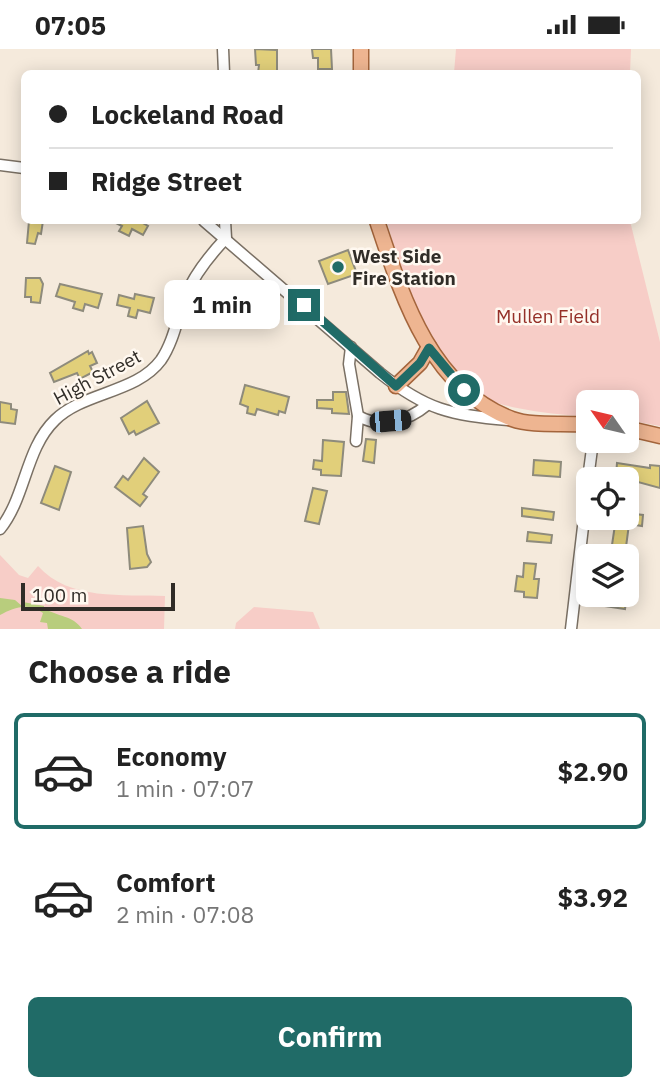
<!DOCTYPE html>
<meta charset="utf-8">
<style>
body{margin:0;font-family:"IBM Plex Sans",sans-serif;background:#f6f6f6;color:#222;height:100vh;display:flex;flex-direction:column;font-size:26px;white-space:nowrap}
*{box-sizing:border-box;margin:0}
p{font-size:23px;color:#767676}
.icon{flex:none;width:38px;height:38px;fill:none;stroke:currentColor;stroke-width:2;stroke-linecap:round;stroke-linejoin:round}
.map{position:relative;height:580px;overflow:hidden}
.panel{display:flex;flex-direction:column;background:#fff;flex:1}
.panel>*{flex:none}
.banner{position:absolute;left:21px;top:21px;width:620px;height:154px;border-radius:10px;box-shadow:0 4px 18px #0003;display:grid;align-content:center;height:154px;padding:0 28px;background:#fff}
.needle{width:46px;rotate:304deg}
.controls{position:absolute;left:576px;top:341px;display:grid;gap:14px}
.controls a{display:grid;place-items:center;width:63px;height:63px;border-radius:10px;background:#fff;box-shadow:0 4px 18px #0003;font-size:35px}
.scale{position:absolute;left:21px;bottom:18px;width:154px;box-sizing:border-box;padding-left:7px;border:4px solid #302c27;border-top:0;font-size:19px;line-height:24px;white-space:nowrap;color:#302c27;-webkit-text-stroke:5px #fff8f0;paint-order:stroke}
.end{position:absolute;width:32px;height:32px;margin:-16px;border:9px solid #206b67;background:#fff;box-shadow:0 0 0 4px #fff}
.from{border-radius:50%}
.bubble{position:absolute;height:49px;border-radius:10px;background:#fff;box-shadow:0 4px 18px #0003;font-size:23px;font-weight:800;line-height:49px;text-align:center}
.car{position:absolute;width:21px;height:42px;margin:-21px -10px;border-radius:9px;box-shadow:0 0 5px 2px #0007;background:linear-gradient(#222 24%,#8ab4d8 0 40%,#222 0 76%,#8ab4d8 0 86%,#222 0)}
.banner b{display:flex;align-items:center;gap:24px;height:66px;font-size:26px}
.banner b+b{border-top:2px solid #e0e0e0}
.banner i{width:18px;height:18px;background:#222}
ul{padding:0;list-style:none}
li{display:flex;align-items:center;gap:21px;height:116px;margin:0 14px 10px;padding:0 14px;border:4px solid transparent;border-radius:10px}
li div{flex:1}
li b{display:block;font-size:26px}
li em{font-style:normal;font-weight:800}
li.current{border-color:#206b67}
li>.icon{width:63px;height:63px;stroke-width:1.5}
h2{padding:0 28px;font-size:32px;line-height:84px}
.action{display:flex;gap:14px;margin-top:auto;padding:14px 28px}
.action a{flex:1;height:80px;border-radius:10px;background:#206b67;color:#fff;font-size:28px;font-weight:800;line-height:80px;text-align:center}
.status{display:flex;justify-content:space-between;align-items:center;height:49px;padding:0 35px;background:#fff;direction:ltr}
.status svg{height:19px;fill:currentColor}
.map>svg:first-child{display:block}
.green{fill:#f7cdc7}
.water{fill:#b8cd7d}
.building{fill:#e1cf7a;stroke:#8e8b7c;stroke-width:2}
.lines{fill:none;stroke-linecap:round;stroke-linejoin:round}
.minor-casing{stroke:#7a7064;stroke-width:13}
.major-casing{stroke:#a4653c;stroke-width:17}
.minor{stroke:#fff;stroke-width:10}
.major{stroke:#eeb591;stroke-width:14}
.route{stroke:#206b67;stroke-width:9}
.poi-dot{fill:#206b67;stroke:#fff8f0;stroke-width:2.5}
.labels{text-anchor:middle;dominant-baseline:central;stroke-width:5;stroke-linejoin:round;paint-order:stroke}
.poi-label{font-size:19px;font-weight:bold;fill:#302c27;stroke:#fff8f0;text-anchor:start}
.park-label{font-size:19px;fill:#953028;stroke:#fff8f0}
.street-label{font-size:19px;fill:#302c27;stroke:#fff8f0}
</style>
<div class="status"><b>07:05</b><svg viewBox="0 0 49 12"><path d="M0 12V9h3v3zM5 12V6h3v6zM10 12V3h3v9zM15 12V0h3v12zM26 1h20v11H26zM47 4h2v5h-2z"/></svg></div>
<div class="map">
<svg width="660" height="580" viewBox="0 0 660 580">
<rect width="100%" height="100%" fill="#f5eadc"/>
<g class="green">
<polygon points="456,0 631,0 630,24 454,24"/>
<path d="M387 172H630L660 293V377L627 371 626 354H588V367C563 367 497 359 478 346 472 342 468 335 463 330 423 285 401 229 387 172Z"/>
<path d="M0 506 19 526 28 529 38 517C69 552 123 545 165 547L164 580H0Z"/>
<polygon points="254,558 313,563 320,580 235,580 236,574"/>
</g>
<path class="water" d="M0 549 15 551 22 557 23 553 44 557V559C57 568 73 566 82 580H48L47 574 40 573 43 564C29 553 14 558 0 566Z"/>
<g class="building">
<polygon points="255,0 277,1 277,24 258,24 259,16 256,16"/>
<polygon points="312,0 331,0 332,20 318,20 318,9 313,9"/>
<polygon points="29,172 43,172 41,185 38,184 35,195 27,194"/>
<polygon points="112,172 139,172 148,177 143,186 132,180 129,187 119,182 122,177"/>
<polygon points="348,201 357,225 328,235 319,212"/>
<polygon points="26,229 40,229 43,235 40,254 31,253 31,248 25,248"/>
<polygon points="60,235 102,245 98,259 85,255 83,262 73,259 75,253 56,247"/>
<polygon points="135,245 154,249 150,264 138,261 136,269 128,267 130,259 117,256 119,246 134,250"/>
<polygon points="88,302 89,305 92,303 97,314 90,317 93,323 80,330 77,324 54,333 50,324"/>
<polygon points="245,336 289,348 285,364 279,362 278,366 257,360 255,366 247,364 248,358 240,355"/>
<polygon points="333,343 346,343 349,365 332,364 332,360 317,359 317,351 333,351"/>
<polygon points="147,352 159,374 136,386 134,382 129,385 121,369"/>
<polygon points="0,353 11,355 11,360 17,361 15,375 0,373"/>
<polygon points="366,390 376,391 374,414 363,412"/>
<polygon points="323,391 344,393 341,427 321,426 321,421 313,420 314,411 322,412"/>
<polygon points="144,409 159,423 143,445 147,448 140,457 115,438 123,427 128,431"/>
<polygon points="534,411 561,413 560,428 533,426"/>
<polygon points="617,414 650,419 650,416 660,417 660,439 616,427"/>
<polygon points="55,417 71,423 59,461 41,454"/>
<polygon points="313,439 327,442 319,475 305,472"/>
<polygon points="522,459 554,463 553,471 522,467"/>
<polygon points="626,464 643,466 642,477 629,475 626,498 612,496 616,469 626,469"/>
<polygon points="143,477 147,505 151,513 147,518 130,520 127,479"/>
<polygon points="528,483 552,486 551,494 527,492"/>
<polygon points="524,514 536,515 534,530 539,530 537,549 524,548 524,543 515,542 517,527 523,528"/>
<polygon points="605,546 627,546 625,560 604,557"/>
</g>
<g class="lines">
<defs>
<g id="minor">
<polyline points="223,0 224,24"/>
<polyline points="0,116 24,119"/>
<path d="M204 172 380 324C426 361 451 366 508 371"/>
<polyline points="351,298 349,315 358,367 356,392"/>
<path d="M358 367C381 380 408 372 427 356"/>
<polyline points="588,430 593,392"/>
<path d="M0 480C26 448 25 400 55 371 83 343 137 344 161 311 174 292 178 266 186 246 195 224 210 206 226 189L225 172"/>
<polyline points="571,580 588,435"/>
</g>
<g id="major">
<polyline points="361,24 361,0"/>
<path d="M377 172C402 247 430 339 512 370 534 378 565 373 588 376"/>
<polyline points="396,337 420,314 429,298"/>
<polyline points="626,379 660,387"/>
</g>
</defs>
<use href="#minor" class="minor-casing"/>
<use href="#major" class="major-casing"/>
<use href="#minor" class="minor"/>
<use href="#major" class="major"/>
</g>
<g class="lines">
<polyline class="route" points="304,256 396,337 420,314 429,299 464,341"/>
</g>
<circle class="poi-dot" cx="338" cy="218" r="7"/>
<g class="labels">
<g class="poi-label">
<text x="352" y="207">West Side<tspan x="352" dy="22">Fire Station</tspan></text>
</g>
<g class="park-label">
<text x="548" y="267">Mullen Field</text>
</g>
<g class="street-label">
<text transform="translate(97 328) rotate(-28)">High Street</text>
</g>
</g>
</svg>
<div class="controls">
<a><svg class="needle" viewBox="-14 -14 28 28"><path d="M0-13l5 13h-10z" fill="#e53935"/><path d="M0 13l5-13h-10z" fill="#767676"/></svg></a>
<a><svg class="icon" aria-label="locate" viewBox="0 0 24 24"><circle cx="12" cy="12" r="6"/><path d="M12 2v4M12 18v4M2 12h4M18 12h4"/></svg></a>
<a><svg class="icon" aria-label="layers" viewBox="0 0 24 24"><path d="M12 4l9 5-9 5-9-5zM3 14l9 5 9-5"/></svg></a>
</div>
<div class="scale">100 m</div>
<i class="end from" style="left:464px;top:341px"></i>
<i class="end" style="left:304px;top:256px"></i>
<div class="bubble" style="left:164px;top:231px;width:116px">1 min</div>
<i class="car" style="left:390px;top:372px;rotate:85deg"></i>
<div class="banner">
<b><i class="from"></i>Lockeland Road</b>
<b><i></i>Ridge Street</b>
</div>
</div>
<section class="panel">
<h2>Choose a ride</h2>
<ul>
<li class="current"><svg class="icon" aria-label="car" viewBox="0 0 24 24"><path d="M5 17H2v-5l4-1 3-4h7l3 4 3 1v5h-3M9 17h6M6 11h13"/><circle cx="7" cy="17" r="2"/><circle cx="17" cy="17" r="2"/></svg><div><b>Economy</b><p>1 min · 07:07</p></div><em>$2.90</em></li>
<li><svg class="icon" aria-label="car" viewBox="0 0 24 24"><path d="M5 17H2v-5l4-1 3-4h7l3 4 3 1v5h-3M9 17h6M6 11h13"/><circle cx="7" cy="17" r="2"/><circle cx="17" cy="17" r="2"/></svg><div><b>Comfort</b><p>2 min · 07:08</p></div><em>$3.92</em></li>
</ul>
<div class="action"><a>Confirm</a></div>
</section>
